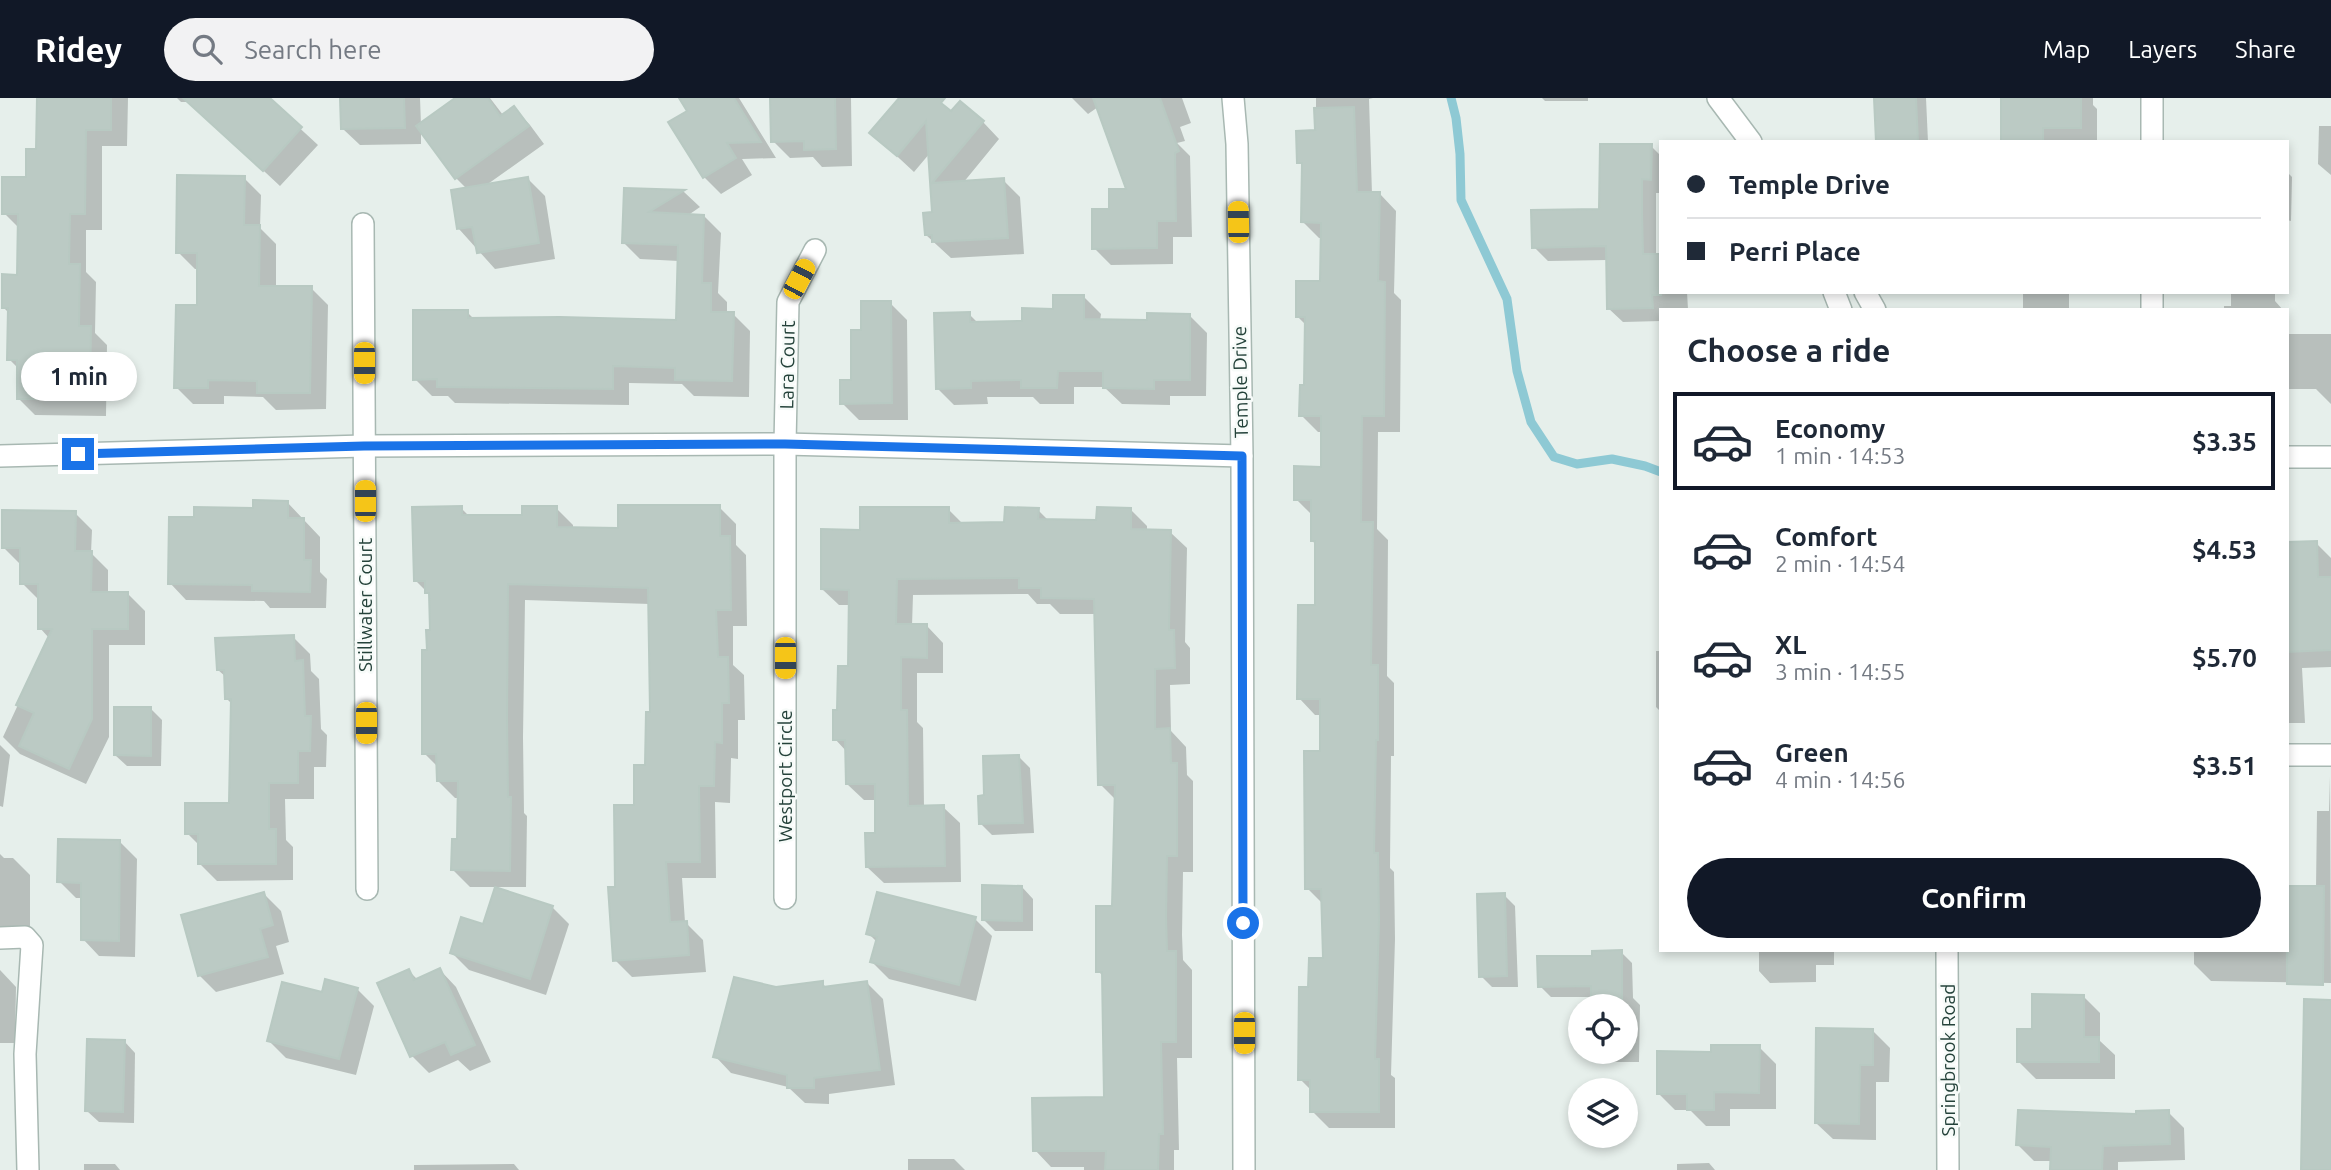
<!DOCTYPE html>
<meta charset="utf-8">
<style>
body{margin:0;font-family:Ubuntu,sans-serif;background:#f2f2f3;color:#1f2937;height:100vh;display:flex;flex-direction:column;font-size:26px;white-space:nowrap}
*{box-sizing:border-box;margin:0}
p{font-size:23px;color:#747a83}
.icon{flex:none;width:38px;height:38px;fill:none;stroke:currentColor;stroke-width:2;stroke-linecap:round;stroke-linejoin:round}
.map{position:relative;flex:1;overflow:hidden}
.details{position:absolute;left:1659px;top:210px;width:630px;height:644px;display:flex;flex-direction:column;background:#fff;border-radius:0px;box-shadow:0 4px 10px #0003}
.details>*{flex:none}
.guide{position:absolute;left:1659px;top:42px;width:630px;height:154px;border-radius:0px;box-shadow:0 4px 10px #0003;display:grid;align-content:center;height:154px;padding:0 28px;background:#fff}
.tools{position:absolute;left:1568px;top:896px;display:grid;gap:14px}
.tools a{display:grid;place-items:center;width:70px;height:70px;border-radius:50%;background:#fff;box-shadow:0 4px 10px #0003;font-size:35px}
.end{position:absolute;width:32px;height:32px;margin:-16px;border:9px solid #1a73e8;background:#fff;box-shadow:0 0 0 4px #fff}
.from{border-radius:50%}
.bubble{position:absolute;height:49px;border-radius:24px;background:#fff;box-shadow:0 4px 10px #0003;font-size:23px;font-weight:700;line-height:49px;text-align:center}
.car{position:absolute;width:21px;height:42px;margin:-21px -10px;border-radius:9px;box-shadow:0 0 5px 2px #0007;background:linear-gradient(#f5c518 24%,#345 0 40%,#f5c518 0 76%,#345 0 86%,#f5c518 0)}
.guide b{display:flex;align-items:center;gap:24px;height:66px;font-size:26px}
.guide b+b{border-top:2px solid #e0e1e3}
.guide i{width:18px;height:18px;background:#1f2937}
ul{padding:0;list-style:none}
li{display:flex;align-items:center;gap:21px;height:98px;margin:0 14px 10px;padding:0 14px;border:4px solid transparent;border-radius:0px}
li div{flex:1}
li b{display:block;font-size:26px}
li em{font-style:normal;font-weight:700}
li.selected{border-color:#111827}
li>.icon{width:63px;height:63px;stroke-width:1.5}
h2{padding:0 28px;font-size:32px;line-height:84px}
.cta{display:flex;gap:14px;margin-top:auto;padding:14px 28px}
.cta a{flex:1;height:80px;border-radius:42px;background:#111827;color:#fff;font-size:28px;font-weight:700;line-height:80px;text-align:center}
header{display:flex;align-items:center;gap:42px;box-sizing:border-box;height:98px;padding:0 35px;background:#111827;color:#fff}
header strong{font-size:33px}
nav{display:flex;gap:38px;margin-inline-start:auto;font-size:24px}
.search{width:490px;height:63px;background:#f2f2f3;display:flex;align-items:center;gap:18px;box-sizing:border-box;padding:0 24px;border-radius:38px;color:#747a83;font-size:26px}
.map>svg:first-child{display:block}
.shadow{fill:#0003}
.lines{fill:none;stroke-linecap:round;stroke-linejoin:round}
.stream{stroke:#8ec9d4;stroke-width:9}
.building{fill:#bbcac4;stroke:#b8c9c2;stroke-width:2}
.minor-casing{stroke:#a8b8b2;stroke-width:24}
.minor{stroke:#fff;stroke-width:21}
.route{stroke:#1a73e8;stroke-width:9}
.labels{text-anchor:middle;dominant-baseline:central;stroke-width:5;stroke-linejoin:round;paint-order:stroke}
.street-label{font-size:19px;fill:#24423a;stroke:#f7fbf9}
</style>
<header>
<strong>Ridey</strong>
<div class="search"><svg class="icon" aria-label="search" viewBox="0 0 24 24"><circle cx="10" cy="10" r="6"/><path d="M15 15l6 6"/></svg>Search here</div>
<nav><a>Map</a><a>Layers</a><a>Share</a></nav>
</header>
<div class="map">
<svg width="2331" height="1072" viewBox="0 0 2331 1072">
<rect width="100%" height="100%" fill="#e6efeb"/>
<g class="shadow">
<polygon points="38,0 128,0 127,48 102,48 102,132 86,132 86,174 96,184 95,235 107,247 106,318 35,317 18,300 18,270 9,261 9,215 3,209 19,178 20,131 4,115 28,81 38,53"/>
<polygon points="177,0 267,0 318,47 280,88 190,4 181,4"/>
<polygon points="342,0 420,0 421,27 458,0 490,0 503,17 514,10 530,27 544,46 485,88 528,81 545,98 555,161 495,171 459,131 467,91 456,80 421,31 421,46 360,47 343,31"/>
<polygon points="681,0 739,0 776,60 742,61 752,77 721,96 704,79 670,24 689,13"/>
<polygon points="772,0 851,0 852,68 822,69 813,59 790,60 773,43"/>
<polygon points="901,0 933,0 951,16 983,24 999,41 963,85 1003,82 1020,99 1024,156 951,160 926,137 934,116 930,55 914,74 872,35"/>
<polygon points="1072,0 1182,0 1191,25 1180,29 1185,43 1177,45 1190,58 1192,139 1173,139 1173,166 1111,167 1094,150 1111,113 1129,93 1098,9 1088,16"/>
<polygon points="1316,0 1373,0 1369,1 1372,96 1380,96 1396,113 1394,195 1401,202 1400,334 1378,334 1377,431 1388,442 1387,578 1394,585 1394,658 1391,658 1390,770 1394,774 1395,841 1391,977 1395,980 1395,1030 1329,1030 1312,1013 1312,993 1300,981 1310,890 1324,862 1323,806 1307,790 1321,655 1321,617 1315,617 1299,600 1317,509 1317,447 1312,443 1313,418 1296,401 1323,370 1323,334 1318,334 1301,317 1306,288 1307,228 1297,218 1322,185 1323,140 1319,140 1302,123 1304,69 1299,64 1321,34 1316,15"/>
<polygon points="1542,0 1588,0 1588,3 1545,3"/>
<polygon points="1876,0 1926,0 1928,44 1878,44"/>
<polygon points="2003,0 2093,0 2093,7 2097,11 2097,44 2003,44"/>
<polygon points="2319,28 2331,28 2331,77 2318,66"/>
<polygon points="1651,48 1661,58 1661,95 1656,95 1656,158 1661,194 1687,194 1688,211 1661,212 1661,223 1623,224 1608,210 1608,162 1548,163 1534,149 1601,113"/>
<polygon points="2287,74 2292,79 2291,123 2287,122"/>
<polygon points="244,80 261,97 260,130 276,146 276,190 311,190 328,207 326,311 276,312 263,299 224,298 224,306 193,306 176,289 199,209 199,171 195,171 178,154"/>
<polygon points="625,91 684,94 700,109 687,118 704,118 721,135 718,195 727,204 727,216 733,216 750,233 749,299 694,298 682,286 629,285 629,307 455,305 448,298 432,298 415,281 467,214 474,221 678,224 679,163 640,161 623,144"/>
<polygon points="2023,194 2069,194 2069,210 2081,212 2023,212"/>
<polygon points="2231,194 2275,194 2275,203 2283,212 2224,212 2224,208 2231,208"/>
<polygon points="1084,199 1101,216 1100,223 1149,224 1190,218 1207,235 1206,298 1170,298 1170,307 1122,306 1104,289 1074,289 1074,306 1040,306 1033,299 987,299 988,306 954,307 937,290 969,216 978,225 1024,225"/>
<polygon points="890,205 907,222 908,322 859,322 842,305 853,284 863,233"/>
<polygon points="2287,216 2289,218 2289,236 2331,236 2331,306 2316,291 2287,291"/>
<polygon points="287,404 320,439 320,474 327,481 326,510 270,510 264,503 186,502 170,485 195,421"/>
<polygon points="719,409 736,426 736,447 746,457 747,528 733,528 733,567 744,577 745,622 738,622 738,661 731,660 730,705 715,704 716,780 682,780 685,824 703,842 706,874 632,879 615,862 617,790 647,669 652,616 650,506 525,502 523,639 524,715 527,718 526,789 470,789 453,772 459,743 460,700 455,700 438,683 438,669 424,655 428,554 432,534 431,498 415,482 461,410 470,419 523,419 556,410 573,427 573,431 619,432"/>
<polygon points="948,411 963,426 1006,426 1038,412 1049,423 1098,423 1131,412 1147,428 1147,433 1170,434 1187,450 1185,544 1190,550 1190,586 1170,587 1171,633 1186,649 1187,677 1193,683 1193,774 1183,774 1182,837 1183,862 1192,872 1192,960 1177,960 1179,1052 1174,1052 1174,1072 1084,1072 1084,1069 1051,1069 1035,1052 1106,1001 1104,879 1098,873 1114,810 1116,702 1100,686 1096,516 1060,516 1050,506 1037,506 1028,496 913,497 912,528 927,528 943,545 943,575 917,575 917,624 923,630 924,709 943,709 960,725 961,784 884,785 867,769 877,736 877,702 864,702 847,686 847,654 835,641 850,570 851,507 839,507 822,491 862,433"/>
<polygon points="75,415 92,432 91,455 108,472 108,496 128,496 145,513 145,547 109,547 109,639 86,686 20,656 3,639 49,540 40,530 40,503 22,485 20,466 3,449"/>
<polygon points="2316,445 2331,460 2331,569 2302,570 2305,625 2287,625 2287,446"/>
<polygon points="293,539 310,556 311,573 319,581 321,631 327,637 326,669 314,669 314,701 285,701 286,742 293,749 293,782 217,783 200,766 200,748 187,735 231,707 232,606 227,601 226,579 218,572"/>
<polygon points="1656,553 1661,553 1661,614 1656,609"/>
<polygon points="151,611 162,622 161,668 127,668 115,657"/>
<polygon points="0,647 10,657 3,709 0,708"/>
<polygon points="1019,659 1030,670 1034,735 992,737 980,725 986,699"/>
<polygon points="2330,678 2331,885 2211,883 2194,866 2194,852 2287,852 2316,790 2317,713 2329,713"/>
<polygon points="120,744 137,761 135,859 99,858 83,841 83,800 76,800 59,783"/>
<polygon points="0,756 4,760 13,760 30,777 30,828 0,828"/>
<polygon points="1022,789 1033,801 1033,833 995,833 984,822"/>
<polygon points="264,796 281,813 289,844 276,848 284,876 216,894 199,877"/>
<polygon points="1504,797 1515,808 1518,889 1492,889 1481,878"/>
<polygon points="552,809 569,826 546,897 469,872 452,855 484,829"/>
<polygon points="975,821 992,838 976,903 889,881 872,864 877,844 868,835"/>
<polygon points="1759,852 1834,852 1834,867 1816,867 1816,884 1770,885 1759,873"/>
<polygon points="1621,854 1632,865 1633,900 1640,907 1639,964 1604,964 1594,954 1626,954 1626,908 1593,908 1593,899 1551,899 1540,888 1594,859"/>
<polygon points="0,872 16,889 15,945 0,945"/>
<polygon points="440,872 456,889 491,964 470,973 458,962 429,975 412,958 379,886 409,873 418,882"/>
<polygon points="822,885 827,890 867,885 883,901 895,987 829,996 829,1006 805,1005 788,989 731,975 715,958 776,891"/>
<polygon points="357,891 374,908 356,977 286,960 269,943 323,896"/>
<polygon points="2083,898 2100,915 2100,943 2115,957 2115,981 2036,981 2019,964 2034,933"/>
<polygon points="1873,933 1890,950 1889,984 1876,984 1876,1042 1833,1041 1816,1025"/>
<polygon points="124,943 135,955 134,1025 99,1024 87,1013"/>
<polygon points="1759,949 1776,966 1776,1011 1730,1011 1730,1028 1706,1028 1690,1012 1675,1012 1658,995 1713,955"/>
<polygon points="2168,1014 2184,1030 2185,1062 2118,1064 2118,1072 2052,1072 2053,1063 2034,1063 2018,1047 2138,1017"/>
<polygon points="908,1061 954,1061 965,1072 908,1072"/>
<polygon points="1709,1065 1715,1072 1677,1072 1677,1066"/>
<polygon points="84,1066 115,1066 120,1072 84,1072"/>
<polygon points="514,1066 519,1072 414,1072 414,1067"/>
</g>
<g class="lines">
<polyline class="stream" points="1451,0 1456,20 1460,56 1461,102 1507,201 1517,273 1531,324 1554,359 1577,366 1612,361 1645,368 1661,374"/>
</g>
<g class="building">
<polygon points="37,0 111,0 111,32 86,32 85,116 70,116 69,166 80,166 79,228 91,228 90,301 17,301 17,262 7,262 8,210 2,210 2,176 17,177 18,116 2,116 2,79 26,79 26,51 36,51"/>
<polygon points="183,0 270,0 302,29 263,73"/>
<polygon points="340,0 404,0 405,30 341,31"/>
<polygon points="455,0 488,0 500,18 514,8 529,28 455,81 416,28"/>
<polygon points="679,0 734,0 761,44 727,45 736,60 703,80 668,24 687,13"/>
<polygon points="770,0 835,0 836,51 804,52 804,43 771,44"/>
<polygon points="899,0 945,0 941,5 951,13 960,3 984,23 932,85 1004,80 1008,140 932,144 932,137 925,137 923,115 932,114 926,23 897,58 869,35"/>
<polygon points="1093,0 1160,0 1179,53 1175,55 1176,123 1157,123 1157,150 1092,151 1092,111 1109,111 1109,91 1126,91"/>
<polygon points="1874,0 1916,0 1918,44 1876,44"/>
<polygon points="2001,0 2081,0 2081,30 2043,30 2043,44 2001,44"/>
<polygon points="1354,9 1357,94 1380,94 1378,183 1385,184 1384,318 1362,318 1361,424 1373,424 1371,567 1378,567 1378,642 1376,642 1374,755 1378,755 1379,823 1375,961 1379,961 1379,1014 1310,1014 1310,982 1298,982 1299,889 1308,889 1309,860 1323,860 1321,791 1305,791 1304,653 1320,653 1320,601 1297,601 1298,507 1315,507 1315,443 1311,443 1311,402 1294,402 1294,368 1321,369 1321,318 1299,318 1300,287 1304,287 1305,219 1296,219 1296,183 1320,183 1321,125 1301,124 1302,65 1297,65 1296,33 1315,32 1314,10"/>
<polygon points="1600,46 1652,46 1651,82 1642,81 1642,115 1643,156 1661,156 1661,197 1652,197 1653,210 1607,211 1606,148 1532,150 1531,112 1599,111"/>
<polygon points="177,77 245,78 244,127 260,127 259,188 312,188 310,295 257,295 257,283 208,282 208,290 174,290 176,207 197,207 197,155 176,155"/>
<polygon points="528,79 539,145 477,155 472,129 457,131 451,92"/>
<polygon points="624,90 685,92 649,114 704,117 702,185 711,185 711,214 734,214 732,283 675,282 675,270 613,268 613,291 437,289 437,281 413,282 413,212 468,212 468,220 560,219 676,222 678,147 622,145"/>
<polygon points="1053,197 1084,197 1084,221 1147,222 1147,215 1190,216 1190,282 1154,282 1154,291 1103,290 1103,273 1058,273 1057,290 1021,290 1021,282 971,283 971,290 936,291 934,215 970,214 970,224 1022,223 1022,210 1053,211"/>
<polygon points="861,203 891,203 892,305 840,306 840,282 851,282 851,232 861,232"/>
<polygon points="253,402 288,403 288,420 304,420 304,462 311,462 310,494 252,493 252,487 168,486 169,419 194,419 194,409 253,410"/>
<polygon points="618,407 720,407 720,438 730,438 731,512 716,512 718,559 728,559 729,605 722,605 722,645 715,644 714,688 699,688 700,764 666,764 670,824 687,823 689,857 613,863 608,789 615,789 614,707 634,707 634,667 645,667 646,614 650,614 648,490 508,486 507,621 508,699 511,699 510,773 451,772 452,741 457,741 458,683 437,683 436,656 422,656 422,552 427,552 426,532 430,532 429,495 425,495 425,483 414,483 412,409 462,408 462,417 522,417 522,408 557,408 557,429 618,430"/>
<polygon points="860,409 949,409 949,425 1004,424 1005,409 1039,410 1038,421 1096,422 1097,409 1131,410 1131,431 1171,432 1169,532 1174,532 1175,570 1155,571 1155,631 1170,630 1171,665 1177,665 1177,758 1167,758 1166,819 1167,853 1176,853 1176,944 1161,944 1163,1036 1159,1036 1158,1072 1105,1072 1106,1053 1033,1053 1032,1000 1104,999 1102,874 1096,874 1096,808 1112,808 1115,687 1098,687 1094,501 1041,500 1041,490 1019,490 1019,480 897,481 896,526 927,526 927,560 901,559 901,612 907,612 908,708 944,707 945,768 866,769 865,735 875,735 875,686 846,686 845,642 833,642 833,612 837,612 838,568 848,568 849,492 821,491 821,431 860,432"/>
<polygon points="2,412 76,413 75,453 92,453 91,494 128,494 128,531 92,531 92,621 69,671 19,648 34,615 16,607 52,531 38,531 38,486 20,486 20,450 2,450"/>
<polygon points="2317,443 2318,479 2331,479 2331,552 2287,554 2287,444"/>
<polygon points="294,537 295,563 303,562 305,618 311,618 310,653 298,653 298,685 269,685 269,731 276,731 276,766 198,766 198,736 185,736 185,705 229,705 231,601 225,601 224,572 217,572 215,540"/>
<polygon points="114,609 151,609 151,658 114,657"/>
<polygon points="1019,657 1023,725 979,726 978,698 984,697 983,658"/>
<polygon points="58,741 120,742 119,843 81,842 81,785 57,784"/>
<polygon points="982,787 1022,788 1022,823 982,822"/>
<polygon points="2287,788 2324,788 2323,887 2287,886"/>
<polygon points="495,789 553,808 530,881 450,855 461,819 483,826"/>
<polygon points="264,794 273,827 260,831 268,859 198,878 181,817"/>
<polygon points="877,794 976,819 959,887 870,864 877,839 866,836"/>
<polygon points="1505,795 1507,878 1479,879 1477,796"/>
<polygon points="1622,852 1622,908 1591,908 1591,888 1538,889 1537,858 1592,858 1592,853"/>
<polygon points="440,870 475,947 451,957 445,944 410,959 377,885 409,871 414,882"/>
<polygon points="734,879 776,889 823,883 823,889 867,883 880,972 814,980 814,990 787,990 787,977 713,959"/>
<polygon points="325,881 358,890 339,961 267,943 282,884 322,894"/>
<polygon points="2032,896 2084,897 2084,939 2099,939 2099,964 2017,964 2017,931 2032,931"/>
<polygon points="2304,901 2331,902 2331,1072 2301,1072"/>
<polygon points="1816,930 1873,931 1873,967 1860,967 1859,1026 1815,1025"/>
<polygon points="87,941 125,942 123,1014 85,1013"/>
<polygon points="1711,947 1760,947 1759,995 1714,994 1714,1012 1687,1012 1687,996 1657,996 1657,953 1711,954"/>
<polygon points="2018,1012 2136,1016 2136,1013 2169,1012 2170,1046 2103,1048 2102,1072 2050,1072 2051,1049 2016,1047"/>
</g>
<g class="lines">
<defs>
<g id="minor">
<polyline points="1233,0 1237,46 1242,358 1244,1072"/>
<polyline points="1718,0 1751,44"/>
<polyline points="2152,0 2152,44"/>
<polyline points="363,126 367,791"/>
<polyline points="1834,194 1841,212"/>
<polyline points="1865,194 1875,212"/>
<polyline points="2152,194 2152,212"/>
<polyline points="0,358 364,348 785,346 1242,358"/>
<polyline points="2287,359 2331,359"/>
<polyline points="2287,657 2331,657"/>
<polyline points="785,800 785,346 788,204 815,152"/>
<polyline points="0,840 25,839 32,847 25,956 28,1072"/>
<polyline points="1947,852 1948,1072"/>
</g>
</defs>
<use href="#minor" class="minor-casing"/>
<use href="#minor" class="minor"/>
</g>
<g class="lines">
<polyline class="route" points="78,356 364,348 785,346 1242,358 1243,825"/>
</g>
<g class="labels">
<g class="street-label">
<text transform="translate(787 267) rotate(-89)">Lara Court</text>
<text transform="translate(1240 284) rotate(-91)">Temple Drive</text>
<text transform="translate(365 507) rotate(-90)">Stillwater Court</text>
<text transform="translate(785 678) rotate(-90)">Westport Circle</text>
<text transform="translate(1948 962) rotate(-90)">Springbrook Road</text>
</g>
</g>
</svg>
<div class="tools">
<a><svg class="icon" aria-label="locate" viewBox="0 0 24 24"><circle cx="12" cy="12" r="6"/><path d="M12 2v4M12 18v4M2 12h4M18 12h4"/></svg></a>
<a><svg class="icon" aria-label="layers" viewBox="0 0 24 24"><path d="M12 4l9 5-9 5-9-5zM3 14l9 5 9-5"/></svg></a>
</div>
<i class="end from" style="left:1243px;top:825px"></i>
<i class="end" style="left:78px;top:356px"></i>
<div class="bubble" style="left:21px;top:254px;width:116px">1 min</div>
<i class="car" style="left:1238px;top:124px;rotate:359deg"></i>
<i class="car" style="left:799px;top:181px;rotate:28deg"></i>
<i class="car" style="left:364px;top:265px;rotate:180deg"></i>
<i class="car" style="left:365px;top:403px;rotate:0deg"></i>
<i class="car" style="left:785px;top:560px;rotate:180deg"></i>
<i class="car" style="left:366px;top:625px;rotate:180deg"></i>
<i class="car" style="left:1244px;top:935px;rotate:180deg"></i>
<div class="guide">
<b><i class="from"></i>Temple Drive</b>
<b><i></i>Perri Place</b>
</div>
<section class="details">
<h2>Choose a ride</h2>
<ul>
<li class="selected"><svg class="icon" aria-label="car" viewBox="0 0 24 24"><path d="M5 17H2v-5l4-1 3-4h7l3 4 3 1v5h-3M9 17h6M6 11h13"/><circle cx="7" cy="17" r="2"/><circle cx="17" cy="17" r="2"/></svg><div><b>Economy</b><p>1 min · 14:53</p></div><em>$3.35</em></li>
<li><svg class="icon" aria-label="car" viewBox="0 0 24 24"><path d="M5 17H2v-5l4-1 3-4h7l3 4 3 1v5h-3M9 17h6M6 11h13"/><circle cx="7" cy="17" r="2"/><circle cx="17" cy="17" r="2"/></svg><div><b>Comfort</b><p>2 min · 14:54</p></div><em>$4.53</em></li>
<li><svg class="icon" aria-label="car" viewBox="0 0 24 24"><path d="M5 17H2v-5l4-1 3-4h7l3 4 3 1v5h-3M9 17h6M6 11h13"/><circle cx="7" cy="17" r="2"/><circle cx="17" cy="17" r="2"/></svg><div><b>XL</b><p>3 min · 14:55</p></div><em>$5.70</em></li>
<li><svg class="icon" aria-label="car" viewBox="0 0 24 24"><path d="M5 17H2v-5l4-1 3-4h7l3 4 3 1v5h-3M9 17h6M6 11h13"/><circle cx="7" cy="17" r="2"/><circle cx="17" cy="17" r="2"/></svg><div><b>Green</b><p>4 min · 14:56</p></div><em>$3.51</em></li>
</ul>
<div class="cta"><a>Confirm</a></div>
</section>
</div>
